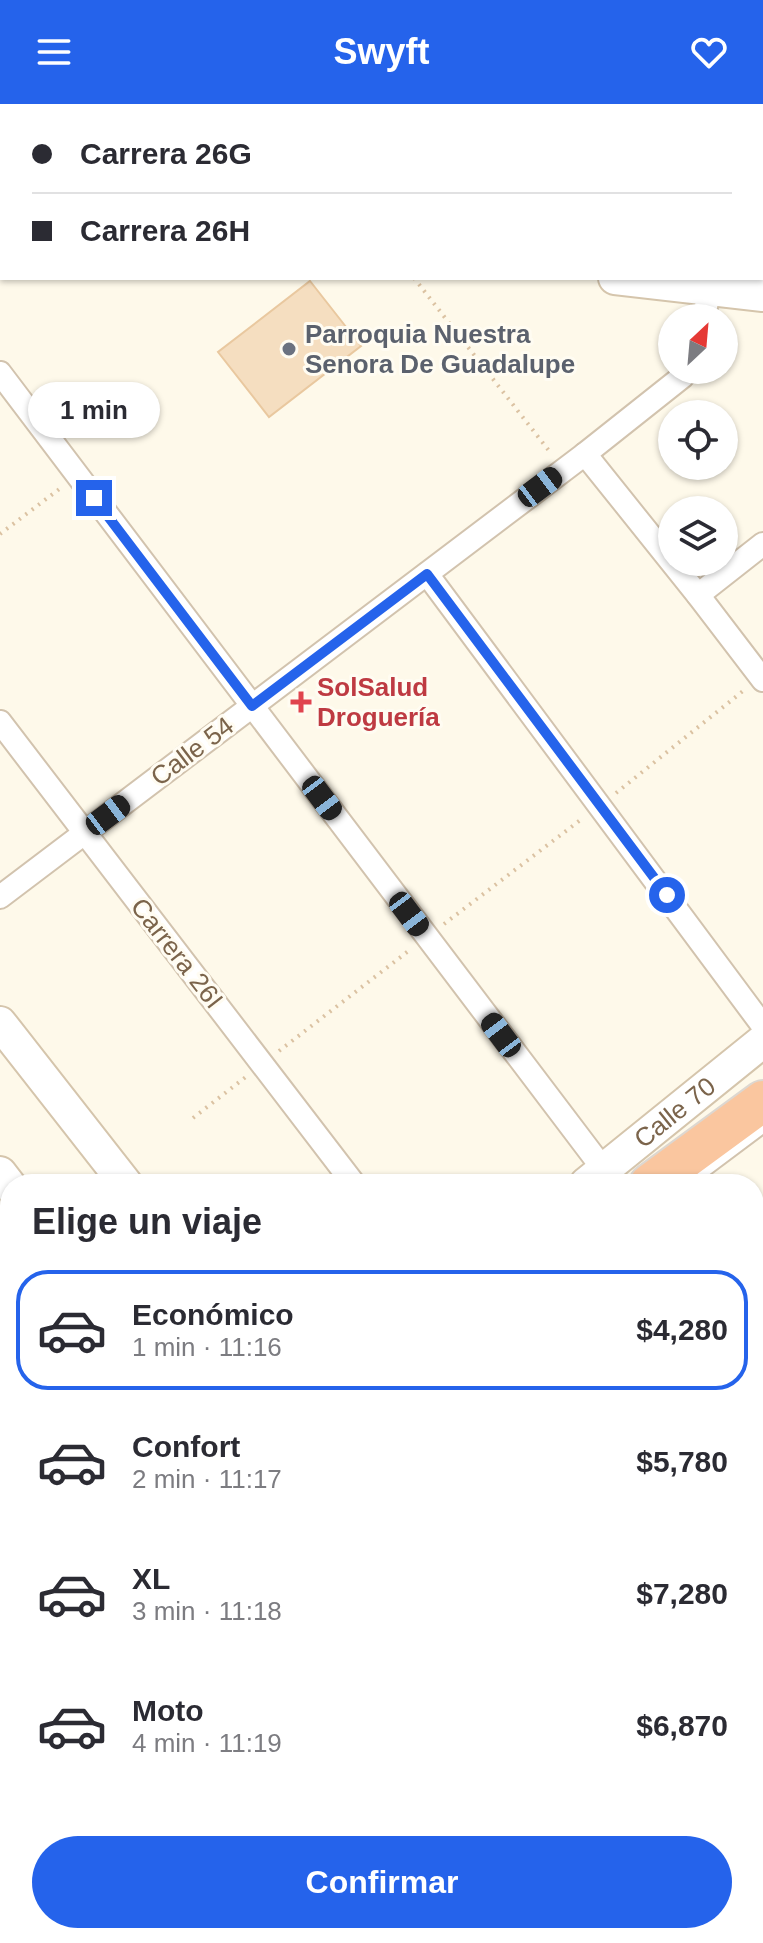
<!DOCTYPE html>
<html lang="es">
<meta charset="utf-8">
<style>
body{margin:0;font-family:Arial,sans-serif;background:#f2f2f3;color:#2b2b33;height:100vh;display:flex;flex-direction:column;font-size:30px;white-space:nowrap}
*{box-sizing:border-box;margin:0}
p{font-size:26px;color:#7c7c81}
.icon{flex:none;width:44px;height:44px;fill:none;stroke:currentColor;stroke-width:2;stroke-linecap:round;stroke-linejoin:round}
.map{position:relative;flex:1;overflow:hidden}
.details{position:absolute;left:0px;top:1070px;width:764px;height:770px;display:flex;flex-direction:column;background:#fff;border-radius:32px 32px 0 0;box-shadow:0 2px 6px #0004}
.details>*{flex:none}
.banner{position:absolute;left:0px;top:0px;width:764px;height:176px;box-shadow:0 2px 6px #0004;display:grid;align-content:center;height:176px;padding:0 32px;background:#fff}
.needle{width:52px;rotate:26deg}
.tools{position:absolute;left:658px;top:200px;display:grid;gap:16px}
.tools a{display:grid;place-items:center;width:80px;height:80px;border-radius:50%;background:#fff;box-shadow:0 2px 6px #0004;font-size:40px}
.end{position:absolute;width:36px;height:36px;margin:-18px;border:10px solid #2563eb;background:#fff;box-shadow:0 0 0 4px #fff}
.from{border-radius:50%}
.bubble{position:absolute;height:56px;border-radius:28px;background:#fff;box-shadow:0 2px 6px #0004;font-size:26px;font-weight:700;line-height:56px;text-align:center}
.car{position:absolute;width:24px;height:48px;margin:-24px -12px;border-radius:10px;box-shadow:0 0 6px 2px #0007;background:linear-gradient(#222 24%,#8ab4d8 0 40%,#222 0 76%,#8ab4d8 0 86%,#222 0)}
.banner b{display:flex;align-items:center;gap:28px;height:76px;font-size:30px}
.banner b+b{border-top:2px solid #e1e1e2}
.banner i{width:20px;height:20px;background:#2b2b33}
ul{padding:0;list-style:none}
li{display:flex;align-items:center;gap:24px;height:120px;margin:0 16px 12px;padding:0 16px;border:4px solid transparent;border-radius:32px}
li div{flex:1}
li b{display:block;font-size:30px}
li em{font-style:normal;font-weight:700}
li.on{border-color:#2563eb}
li>.icon{width:72px;height:72px;stroke-width:1.5}
h2{padding:0 32px;font-size:36px;line-height:96px}
.cta{display:flex;gap:16px;margin-top:auto;padding:16px 32px}
.cta a{flex:1;height:92px;border-radius:48px;background:#2563eb;color:#fff;font-size:32px;font-weight:700;line-height:92px;text-align:center}
header{display:flex;justify-content:space-between;align-items:center;height:104px;padding:0 32px;background:#2563eb;color:#fff;font-size:36px;font-weight:700}
.map>svg:first-child{display:block}
.lines{fill:none;stroke-linecap:round;stroke-linejoin:round}
.stream{stroke:#a2c9dc;stroke-width:7}
.building{fill:#f5dec0;stroke:#e9c89f;stroke-width:2}
.lane-casing{stroke:#d2c3ae;stroke-width:15}
.street-casing{stroke:#d2c3ae;stroke-width:26}
.secondary-casing{stroke:#d5c5ac;stroke-width:36}
.highway-casing{stroke:#ddd7d0;stroke-width:44}
.path{stroke:#dbc2a2;stroke-width:4;stroke-dasharray:2 6;stroke-linecap:butt}
.lane{stroke:#fff;stroke-width:11}
.street{stroke:#fff;stroke-width:22}
.secondary{stroke:#fff;stroke-width:32}
.highway{stroke:#fac69f;stroke-width:40}
.route{stroke:#2563eb;stroke-width:10}
.worship-dot{fill:#6b7280;stroke:#fffcf2;stroke-width:3}
.health-dot{fill:#e0444e;stroke:#fffcf2;stroke-width:3}
.labels{text-anchor:middle;dominant-baseline:central;stroke-width:6;stroke-linejoin:round;paint-order:stroke}
.worship-label{font-size:26px;font-weight:bold;fill:#5b616d;stroke:#fffcf2;text-anchor:start}
.health-label{font-size:26px;font-weight:bold;fill:#be3a42;stroke:#fffcf2;text-anchor:start}
.street-label{font-size:26px;fill:#7b644b;stroke:#fffcf2}
</style>
<header><svg class="icon" aria-label="menu" viewBox="0 0 24 24"><path d="M4 6h16M4 12h16M4 18h16"/></svg>Swyft<svg class="icon" aria-label="heart" viewBox="0 0 24 24"><path d="M12 20l-8-8c-3-5 5-10 8-4 3-6 11-1 8 4z"/></svg></header>
<div class="map">
<svg width="763" height="1839" viewBox="0 0 763 1839">
<rect width="100%" height="100%" fill="#fef9ea"/>
<g class="lines">
<g class="stream">
<polyline points="0,57 2,57"/>
<polyline points="762,145 763,145"/>
</g>
</g>
<polygon class="building" points="310,177 361,242 269,313 218,248"/>
<g class="lines">
<defs>
<g id="lane">
<polyline points="556,2 556,0"/>
<polyline points="687,1080 763,1023"/>
<polyline points="754,1237 763,1231"/>
<polyline points="0,1590 10,1582"/>
<polyline points="93,1830 104,1839"/>
<polyline points="75,1839 83,1830"/>
<polyline points="114,1839 121,1834"/>
<polyline points="181,1839 192,1830"/>
</g>
<g id="street">
<polyline points="704,214 709,186"/>
<polyline points="0,269 604,1066"/>
<polyline points="585,350 698,491 763,576"/>
<polyline points="427,470 763,922"/>
<polyline points="698,491 763,440"/>
<polyline points="0,618 354,1080"/>
<polyline points="0,793 585,350 682,273 688,266"/>
<polyline points="0,1376 10,1389"/>
<polyline points="754,1454 763,1454"/>
<polyline points="754,1619 763,1619"/>
<polyline points="754,1692 763,1700"/>
<polyline points="326,1830 326,1839"/>
<polyline points="691,1830 691,1839"/>
</g>
<g id="secondary">
<polyline points="237,2 237,0"/>
<polyline points="275,2 275,0"/>
<polyline points="0,39 2,39"/>
<polyline points="0,100 2,101"/>
<polyline points="762,126 763,126"/>
<polyline points="615,174 763,191"/>
<polyline points="0,919 126,1080"/>
<polyline points="0,1069 10,1082"/>
<path id="s1" d="M586 1080 763 937"/>
<polyline points="754,1301 763,1294"/>
<polyline points="0,1517 10,1509"/>
<polyline points="19,1839 31,1830"/>
</g>
<g id="highway">
<polyline points="650,1080 763,997"/>
<polyline points="754,1266 763,1260"/>
<polyline points="0,1565 10,1558"/>
<polyline points="0,1804 10,1797"/>
</g>
</defs>
<use href="#lane" class="lane-casing"/>
<use href="#street" class="street-casing"/>
<use href="#secondary" class="secondary-casing"/>
<use href="#highway" class="highway-casing"/>
<g class="path">
<polyline points="414,174 550,348"/>
<polyline points="0,430 62,383"/>
<polyline points="616,689 743,587"/>
<polyline points="444,820 583,714"/>
<polyline points="279,947 411,845"/>
<polyline points="193,1014 247,972"/>
<polyline points="754,1189 763,1182"/>
<polyline points="0,1746 10,1739"/>
</g>
<use href="#lane" class="lane"/>
<use href="#street" class="street"/>
<use href="#secondary" class="secondary"/>
<use href="#highway" class="highway"/>
</g>
<g class="lines">
<polyline class="route" points="94,394 252,602 427,470 667,791"/>
</g>
<circle class="worship-dot" cx="289" cy="245" r="8"/>
<path class="health-dot" d="M297 586h8v8h8v8h-8v8h-8v-8h-8v-8h8z"/>
<g class="labels">
<g class="worship-label">
<text x="305" y="230">Parroquia Nuestra<tspan x="305" dy="30">Senora De Guadalupe</tspan></text>
</g>
<g class="health-label">
<text x="317" y="583">SolSalud<tspan x="317" dy="30">Droguería</tspan></text>
</g>
<g class="street-label">
<text transform="translate(192 647) rotate(-37)">Calle 54</text>
<text transform="translate(177 849) rotate(52)">Carrera 26I</text>
<text stroke="none"><textPath href="#s1" startOffset="114">Calle 70</textPath></text>
</g>
</g>
</svg>
<div class="tools">
<a><svg class="needle" viewBox="-14 -14 28 28"><path d="M0-13l5 13h-10z" fill="#e53935"/><path d="M0 13l5-13h-10z" fill="#7c7c81"/></svg></a>
<a><svg class="icon" aria-label="locate" viewBox="0 0 24 24"><circle cx="12" cy="12" r="6"/><path d="M12 2v4M12 18v4M2 12h4M18 12h4"/></svg></a>
<a><svg class="icon" aria-label="layers" viewBox="0 0 24 24"><path d="M12 4l9 5-9 5-9-5zM3 14l9 5 9-5"/></svg></a>
</div>
<i class="end from" style="left:667px;top:791px"></i>
<i class="end" style="left:94px;top:394px"></i>
<div class="bubble" style="left:28px;top:278px;width:132px">1 min</div>
<i class="car" style="left:540px;top:383px;rotate:53deg"></i>
<i class="car" style="left:322px;top:694px;rotate:143deg"></i>
<i class="car" style="left:108px;top:711px;rotate:53deg"></i>
<i class="car" style="left:409px;top:810px;rotate:143deg"></i>
<i class="car" style="left:501px;top:931px;rotate:323deg"></i>
<div class="banner">
<b><i class="from"></i>Carrera 26G</b>
<b><i></i>Carrera 26H</b>
</div>
<section class="details">
<h2>Elige un viaje</h2>
<ul>
<li class="on"><svg class="icon" aria-label="car" viewBox="0 0 24 24"><path d="M5 17H2v-5l4-1 3-4h7l3 4 3 1v5h-3M9 17h6M6 11h13"/><circle cx="7" cy="17" r="2"/><circle cx="17" cy="17" r="2"/></svg><div><b>Económico</b><p>1 min · 11:16</p></div><em>$4,280</em></li>
<li><svg class="icon" aria-label="car" viewBox="0 0 24 24"><path d="M5 17H2v-5l4-1 3-4h7l3 4 3 1v5h-3M9 17h6M6 11h13"/><circle cx="7" cy="17" r="2"/><circle cx="17" cy="17" r="2"/></svg><div><b>Confort</b><p>2 min · 11:17</p></div><em>$5,780</em></li>
<li><svg class="icon" aria-label="car" viewBox="0 0 24 24"><path d="M5 17H2v-5l4-1 3-4h7l3 4 3 1v5h-3M9 17h6M6 11h13"/><circle cx="7" cy="17" r="2"/><circle cx="17" cy="17" r="2"/></svg><div><b>XL</b><p>3 min · 11:18</p></div><em>$7,280</em></li>
<li><svg class="icon" aria-label="car" viewBox="0 0 24 24"><path d="M5 17H2v-5l4-1 3-4h7l3 4 3 1v5h-3M9 17h6M6 11h13"/><circle cx="7" cy="17" r="2"/><circle cx="17" cy="17" r="2"/></svg><div><b>Moto</b><p>4 min · 11:19</p></div><em>$6,870</em></li>
</ul>
<div class="cta"><a>Confirmar</a></div>
</section>
</div>
